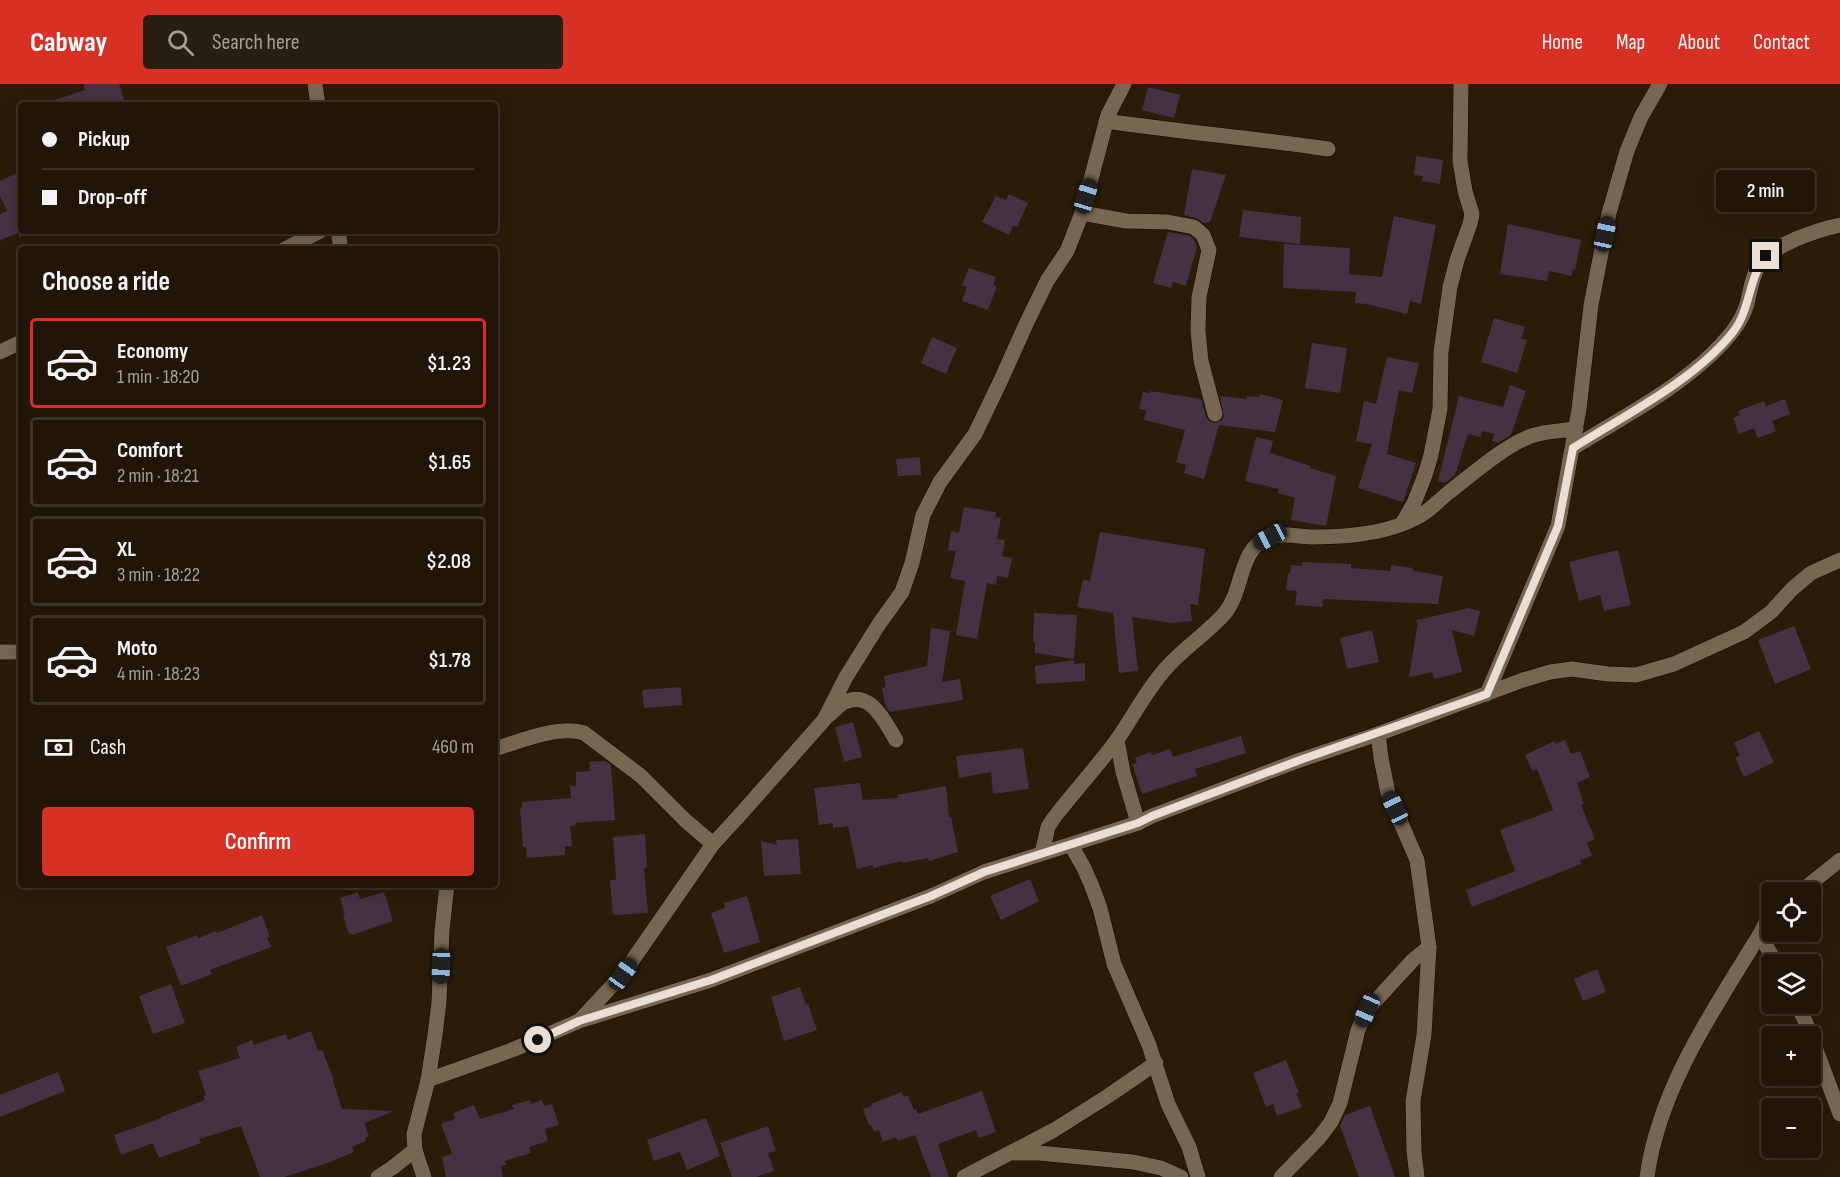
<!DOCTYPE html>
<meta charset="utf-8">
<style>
body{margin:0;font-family:"Sofia Sans Condensed",sans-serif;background:#281e11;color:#f1f3f6;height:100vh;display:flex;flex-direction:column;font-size:22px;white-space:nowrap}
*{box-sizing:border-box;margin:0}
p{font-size:20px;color:#a29f9b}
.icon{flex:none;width:33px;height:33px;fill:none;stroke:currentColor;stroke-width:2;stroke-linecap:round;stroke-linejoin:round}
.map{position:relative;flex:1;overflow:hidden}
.panel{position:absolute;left:18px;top:162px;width:480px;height:642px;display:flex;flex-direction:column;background:#201507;border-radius:6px;box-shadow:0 3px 15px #0003,0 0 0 2px #3d3428}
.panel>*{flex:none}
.guide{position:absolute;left:18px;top:18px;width:480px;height:132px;border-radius:6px;box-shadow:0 3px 15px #0003,0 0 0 2px #3d3428;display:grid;align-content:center;height:132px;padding:0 24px;background:#201507}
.tools{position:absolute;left:1761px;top:798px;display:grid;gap:12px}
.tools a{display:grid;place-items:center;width:60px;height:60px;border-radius:6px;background:#201507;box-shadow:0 3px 15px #0003,0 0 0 2px #3d3428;font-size:30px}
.end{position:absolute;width:27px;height:27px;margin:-14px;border:8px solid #e9dfd4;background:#111;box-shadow:0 0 0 3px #111}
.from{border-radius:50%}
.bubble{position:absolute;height:42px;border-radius:6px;background:#201507;box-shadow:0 3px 15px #0003,0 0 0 2px #3d3428;font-size:20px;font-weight:600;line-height:42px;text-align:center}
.car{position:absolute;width:18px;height:36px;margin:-18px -9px;border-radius:8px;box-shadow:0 0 4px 2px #0007;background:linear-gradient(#222 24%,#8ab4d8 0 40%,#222 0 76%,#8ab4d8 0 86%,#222 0)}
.guide b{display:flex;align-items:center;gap:21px;height:57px;font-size:22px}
.guide b+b{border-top:2px solid #3d3428}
.guide i{width:15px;height:15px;background:#f1f3f6}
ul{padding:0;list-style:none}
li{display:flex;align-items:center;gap:18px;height:90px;margin:0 12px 9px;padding:0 12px;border:3px solid #3d3428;border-radius:6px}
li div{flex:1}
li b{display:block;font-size:22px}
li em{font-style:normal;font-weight:600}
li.on{border-color:#d93025}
li>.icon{width:54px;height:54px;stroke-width:1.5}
h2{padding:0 24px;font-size:27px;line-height:72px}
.pay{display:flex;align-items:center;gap:15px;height:66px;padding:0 24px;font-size:22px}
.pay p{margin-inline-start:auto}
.action{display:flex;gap:12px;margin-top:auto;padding:12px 24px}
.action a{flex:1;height:69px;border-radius:6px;background:#d93025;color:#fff;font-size:24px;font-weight:600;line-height:69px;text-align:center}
header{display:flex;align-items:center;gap:36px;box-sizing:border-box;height:84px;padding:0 30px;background:#d93025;color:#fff}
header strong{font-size:28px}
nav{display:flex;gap:33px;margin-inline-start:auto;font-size:21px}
.search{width:420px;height:54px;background:#281e11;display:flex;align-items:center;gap:15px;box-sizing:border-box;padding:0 21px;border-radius:6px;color:#a29f9b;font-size:22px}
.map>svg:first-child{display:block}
.building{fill:#433243}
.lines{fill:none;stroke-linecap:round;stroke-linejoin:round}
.minor-casing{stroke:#130600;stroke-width:16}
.minor{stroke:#786651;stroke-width:15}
.route{stroke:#e9dfd4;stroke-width:8}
</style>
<header>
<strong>Cabway</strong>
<div class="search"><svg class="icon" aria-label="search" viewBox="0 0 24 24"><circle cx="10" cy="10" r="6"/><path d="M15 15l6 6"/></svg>Search here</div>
<nav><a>Home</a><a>Map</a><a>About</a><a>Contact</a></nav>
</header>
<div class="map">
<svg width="1840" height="1093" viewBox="0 0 1840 1093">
<rect width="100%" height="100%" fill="#2b1c09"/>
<g class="building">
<polygon points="83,0 119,0 126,21 52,21 52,17 85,6"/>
<polygon points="1148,3 1180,11 1174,34 1142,26"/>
<polygon points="1416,72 1443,76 1440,100 1422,97 1423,92 1414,91"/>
<polygon points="1192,85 1226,91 1210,138 1204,139 1196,134 1184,131"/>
<polygon points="21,87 21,156 18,149 0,156 0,130 7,127 0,112 0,97"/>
<polygon points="1784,104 1792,121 1776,128 1768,112"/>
<polygon points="1009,110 1028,119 1017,143 1013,141 1009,151 982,138 996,112 1006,116"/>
<polygon points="1243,126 1301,133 1300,160 1239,153"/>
<polygon points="1394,132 1436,141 1421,220 1410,217 1407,230 1366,220 1355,219 1356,208 1283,204 1284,160 1350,164 1349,190 1382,193"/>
<polygon points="1508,140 1581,156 1575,186 1573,185 1571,192 1549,187 1547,197 1500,190"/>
<polygon points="1168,148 1190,152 1195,157 1197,163 1186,202 1173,198 1171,204 1153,199"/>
<polygon points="969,184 996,193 993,201 997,202 988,226 962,217 967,203 962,201"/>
<polygon points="1494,234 1525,243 1521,255 1527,256 1517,289 1481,278"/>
<polygon points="932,253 957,264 946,290 921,279"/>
<polygon points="1312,259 1347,264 1340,309 1305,304"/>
<polygon points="1387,273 1419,279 1412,309 1399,306 1387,370 1416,379 1403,418 1358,404 1372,360 1356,357 1364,317 1376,320"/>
<polygon points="1510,301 1526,307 1511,351 1498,359 1492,357 1494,350 1482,347 1481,353 1468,350 1455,391 1445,399 1438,397 1459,312 1503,323"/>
<polygon points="1150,307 1201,315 1206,333 1209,337 1213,339 1221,337 1224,332 1220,312 1247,315 1247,312 1259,313 1260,310 1283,316 1275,348 1219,341 1204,395 1184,389 1186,381 1176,378 1185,346 1144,336 1146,326 1139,325 1143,308 1150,309"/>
<polygon points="1785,315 1790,330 1772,337 1776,347 1758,354 1754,344 1739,350 1733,334 1740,331 1738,327 1764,317 1766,322"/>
<polygon points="1256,353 1273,357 1270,369 1311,382 1310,384 1336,392 1326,442 1291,436 1295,414 1278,409 1279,405 1245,397"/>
<polygon points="920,373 921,391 898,392 896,375"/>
<polygon points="964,423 996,428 995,433 1001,434 997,455 1005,456 1002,472 1012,474 1008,494 997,492 996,501 987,499 977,555 956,551 965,497 950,494 956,467 948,466 951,447 959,449"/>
<polygon points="1100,448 1205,465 1198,521 1190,520 1192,537 1173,539 1132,533 1138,587 1119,589 1113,529 1077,523 1083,496 1090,497"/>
<polygon points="1618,466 1631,521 1604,527 1600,511 1579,517 1569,478"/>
<polygon points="1302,478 1351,480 1351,484 1390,487 1391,481 1413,484 1413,487 1443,492 1438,520 1323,515 1322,523 1295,521 1297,507 1286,506 1288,489 1290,489 1291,481 1302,482"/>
<polygon points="1469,524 1480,527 1474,552 1452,546 1462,588 1434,595 1432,588 1409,593 1418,538 1414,537"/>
<polygon points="1034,529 1077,531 1074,575 1035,569 1035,558 1033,558"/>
<polygon points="1794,542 1811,585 1775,600 1758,556"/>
<polygon points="931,544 950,547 942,598 960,595 963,616 890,628 885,621 884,615 882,604 886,603 884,592 927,582"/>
<polygon points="1372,546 1379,578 1347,585 1340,554"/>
<polygon points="1074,576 1074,580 1085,579 1085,597 1036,600 1035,582"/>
<polygon points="681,603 682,621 644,624 642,606"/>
<polygon points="853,638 862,673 844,678 835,643"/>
<polygon points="1759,647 1774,678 1744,693 1735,674 1740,671 1734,659"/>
<polygon points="1241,652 1246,669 1195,685 1197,692 1142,710 1132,680 1137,679 1135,674 1151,668 1152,671 1170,665 1173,673"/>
<polygon points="1565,656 1571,670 1580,667 1590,693 1577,699 1584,720 1581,721 1595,755 1587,759 1592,772 1580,776 1581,780 1472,823 1466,806 1515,787 1500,746 1553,726 1537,685 1532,687 1525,671 1554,657 1555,660"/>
<polygon points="1023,664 1029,705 993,710 991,688 959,694 956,672"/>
<polygon points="605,677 611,681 615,736 575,739 575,742 570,742 572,762 565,762 565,771 527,774 526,763 523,763 520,724 522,724 522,718 571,714 570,702 576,702 576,688 590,687 589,678"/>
<polygon points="860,699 863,716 898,714 897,711 946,702 949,733 951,733 958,768 929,777 928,774 902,779 902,777 873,784 873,781 857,785 848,742 833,744 833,739 819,741 814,704"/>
<polygon points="645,750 647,783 644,784 648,829 613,831 610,796 616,796 613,753"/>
<polygon points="798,755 801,790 764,792 761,757 777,761 776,756"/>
<polygon points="1030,795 1039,817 1001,836 990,812"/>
<polygon points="358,808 360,815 384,808 393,837 352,851 351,849 349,850 343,832 345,831 340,814"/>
<polygon points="747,812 760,858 724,869 711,829 725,824 724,819"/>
<polygon points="262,831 270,853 267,853 271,863 210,886 212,890 181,902 166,863 197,851 198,854 216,847 217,849"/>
<polygon points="1597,885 1606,908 1583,917 1574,895"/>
<polygon points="171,900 185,939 153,950 139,912"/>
<polygon points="800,903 806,921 808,920 817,946 784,957 771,913"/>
<polygon points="311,947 318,967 322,966 334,996 333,996 342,1025 394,1027 364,1039 369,1052 365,1054 366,1057 352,1063 354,1068 325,1080 284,1093 260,1093 241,1042 199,1055 201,1059 159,1074 153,1059 121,1071 114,1051 162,1034 161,1033 205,1016 203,1012 206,1011 198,987 240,974 236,963 252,956 254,961 286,950 288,956"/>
<polygon points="1286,976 1299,1009 1296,1009 1302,1023 1277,1032 1273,1020 1266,1023 1253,989"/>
<polygon points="58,988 65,1007 0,1033 0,1011"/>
<polygon points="982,1007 996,1048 979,1054 976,1046 938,1060 949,1093 931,1093 915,1051 898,1057 896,1053 883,1058 879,1046 874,1048 871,1041 869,1041 863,1025 872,1022 871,1020 901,1008 904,1013 908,1011 914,1026 916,1025 918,1030"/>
<polygon points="530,1016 531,1020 542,1016 544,1022 552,1020 559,1041 545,1045 548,1057 529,1063 531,1069 505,1077 506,1081 501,1082 503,1093 446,1093 442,1073 452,1070 441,1040 455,1035 453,1029 474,1021 480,1035 514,1025 512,1021"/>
<polygon points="1370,1022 1395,1093 1359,1093 1340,1042 1345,1031"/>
<polygon points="706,1034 720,1072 687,1086 680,1068 654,1077 647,1056"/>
<polygon points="768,1042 776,1067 768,1069 774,1087 756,1093 732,1093 720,1059"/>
</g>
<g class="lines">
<defs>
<g id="minor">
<polyline points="315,0 318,21"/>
<path d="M1106 37C1180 48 1254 54 1328 65"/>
<polyline points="1082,129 1126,137 1168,138 1194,143 1203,151 1209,166 1199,213 1198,247 1201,277 1215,330"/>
<polyline points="338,147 341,165"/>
<polyline points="285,165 320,147"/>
<polyline points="0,268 21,258"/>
<path d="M1573 364C1620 334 1673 308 1713 269 1727 255 1741 240 1747 220 1750 208 1752 192 1759 181 1773 160 1817 146 1840 141"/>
<polyline points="1402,440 1414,419 1425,391 1431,371 1440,325 1441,268 1450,203 1457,176 1470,140 1472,130 1465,107 1460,77 1461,0"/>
<polyline points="0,568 21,568"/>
<polyline points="1487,610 1558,442 1579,325 1591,221 1609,129 1627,67 1641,33 1660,0"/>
<path d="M828 632C833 628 838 622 843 619 870 604 885 638 896 656"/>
<polyline points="1378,650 1381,674 1388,709 1417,776 1429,863 1424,951 1413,1017 1414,1067 1417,1093"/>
<polyline points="1117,656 1123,688 1138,739"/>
<path d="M495 665C520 657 558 641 584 649L641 692 686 737 713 760"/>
<polyline points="1071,761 1084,784 1091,800 1100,824 1114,880 1149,961 1168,1020 1189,1063 1198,1093"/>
<path d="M1042 769 1048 743 1053 735C1074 708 1096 684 1116 657 1132 635 1144 610 1162 589 1180 566 1206 551 1225 529 1244 506 1238 465 1269 453 1282 448 1300 453 1314 453 1348 453 1386 450 1416 434 1429 428 1438 417 1448 409 1471 391 1504 362 1531 352 1545 347 1561 347 1576 345"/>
<polyline points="1800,808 1840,776"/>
<polyline points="1760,850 1776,880"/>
<polyline points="1797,920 1806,939 1840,1030"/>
<polyline points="581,935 623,890 713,760 738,733 824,636 846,593 879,540 902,508 912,479 923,431 940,398 975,350 1000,298 1027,238 1047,197 1067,167 1082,129 1108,31 1124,0"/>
<polyline points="428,996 512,966 579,937 711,896 931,812 984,788 1138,739 1152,732 1300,676 1378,650 1523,596 1550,588 1572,585 1608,590 1636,591 1674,580 1744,548 1771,528 1792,505 1811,489 1840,476"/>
<polyline points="1014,1069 1039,1069 1133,1078 1161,1084 1181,1093"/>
<polyline points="378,1093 392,1084 415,1066"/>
<polyline points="424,1093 415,1066 414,1050 428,996 435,951 439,918 442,846 447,801"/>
<polyline points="964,1093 1054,1046 1108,1012 1156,979"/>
<polyline points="1281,1093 1319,1054 1331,1038 1340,1019 1358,946 1367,926 1413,876 1429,863"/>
<path d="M1647 1093C1659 1004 1714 925 1760 850L1765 840 1772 832"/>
</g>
</defs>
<use href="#minor" class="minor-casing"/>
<use href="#minor" class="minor"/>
</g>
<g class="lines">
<path class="route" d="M538 956 579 937 711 896 931 812 984 788 1138 739 1152 732 1300 676 1487 610 1558 442 1573 364C1625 331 1695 296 1733 248 1751 225 1748 194 1766 172"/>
</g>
</svg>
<div class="tools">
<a><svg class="icon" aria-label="locate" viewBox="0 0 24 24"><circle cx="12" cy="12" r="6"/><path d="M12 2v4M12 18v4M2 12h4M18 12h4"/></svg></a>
<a><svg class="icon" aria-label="layers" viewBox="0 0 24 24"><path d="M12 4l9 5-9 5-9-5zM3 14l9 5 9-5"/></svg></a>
<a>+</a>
<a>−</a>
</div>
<i class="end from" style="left:538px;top:956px"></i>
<i class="end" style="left:1766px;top:172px"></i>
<div class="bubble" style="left:1716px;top:86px;width:99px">2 min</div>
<i class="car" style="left:1086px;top:112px;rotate:17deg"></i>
<i class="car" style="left:1605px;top:150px;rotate:12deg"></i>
<i class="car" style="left:1270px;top:453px;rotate:242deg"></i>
<i class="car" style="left:1395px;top:724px;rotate:335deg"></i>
<i class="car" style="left:441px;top:882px;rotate:182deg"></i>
<i class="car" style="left:623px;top:890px;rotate:35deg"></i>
<i class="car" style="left:1367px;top:926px;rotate:204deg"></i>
<div class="guide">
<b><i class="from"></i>Pickup</b>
<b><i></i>Drop-off</b>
</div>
<section class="panel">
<h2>Choose a ride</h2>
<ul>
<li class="on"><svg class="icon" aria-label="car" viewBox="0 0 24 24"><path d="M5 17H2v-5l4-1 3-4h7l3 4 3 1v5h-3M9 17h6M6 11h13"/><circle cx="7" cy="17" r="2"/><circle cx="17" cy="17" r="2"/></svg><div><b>Economy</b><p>1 min · 18:20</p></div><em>$1.23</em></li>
<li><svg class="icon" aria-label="car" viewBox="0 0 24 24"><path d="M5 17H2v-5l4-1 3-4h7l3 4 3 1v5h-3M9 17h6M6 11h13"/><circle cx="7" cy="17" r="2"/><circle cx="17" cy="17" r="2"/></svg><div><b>Comfort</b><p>2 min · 18:21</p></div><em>$1.65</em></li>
<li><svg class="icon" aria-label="car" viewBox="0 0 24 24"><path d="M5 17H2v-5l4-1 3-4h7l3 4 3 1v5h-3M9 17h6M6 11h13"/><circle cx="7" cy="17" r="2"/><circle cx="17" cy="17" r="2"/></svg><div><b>XL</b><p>3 min · 18:22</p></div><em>$2.08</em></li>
<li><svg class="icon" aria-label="car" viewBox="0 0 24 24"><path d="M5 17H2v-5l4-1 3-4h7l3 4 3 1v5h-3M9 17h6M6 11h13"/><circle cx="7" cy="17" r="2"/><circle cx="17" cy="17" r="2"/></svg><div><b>Moto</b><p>4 min · 18:23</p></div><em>$1.78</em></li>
</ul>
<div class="pay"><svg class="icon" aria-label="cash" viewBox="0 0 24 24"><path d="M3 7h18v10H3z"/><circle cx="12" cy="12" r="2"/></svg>Cash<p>460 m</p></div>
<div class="action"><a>Confirm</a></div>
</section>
</div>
